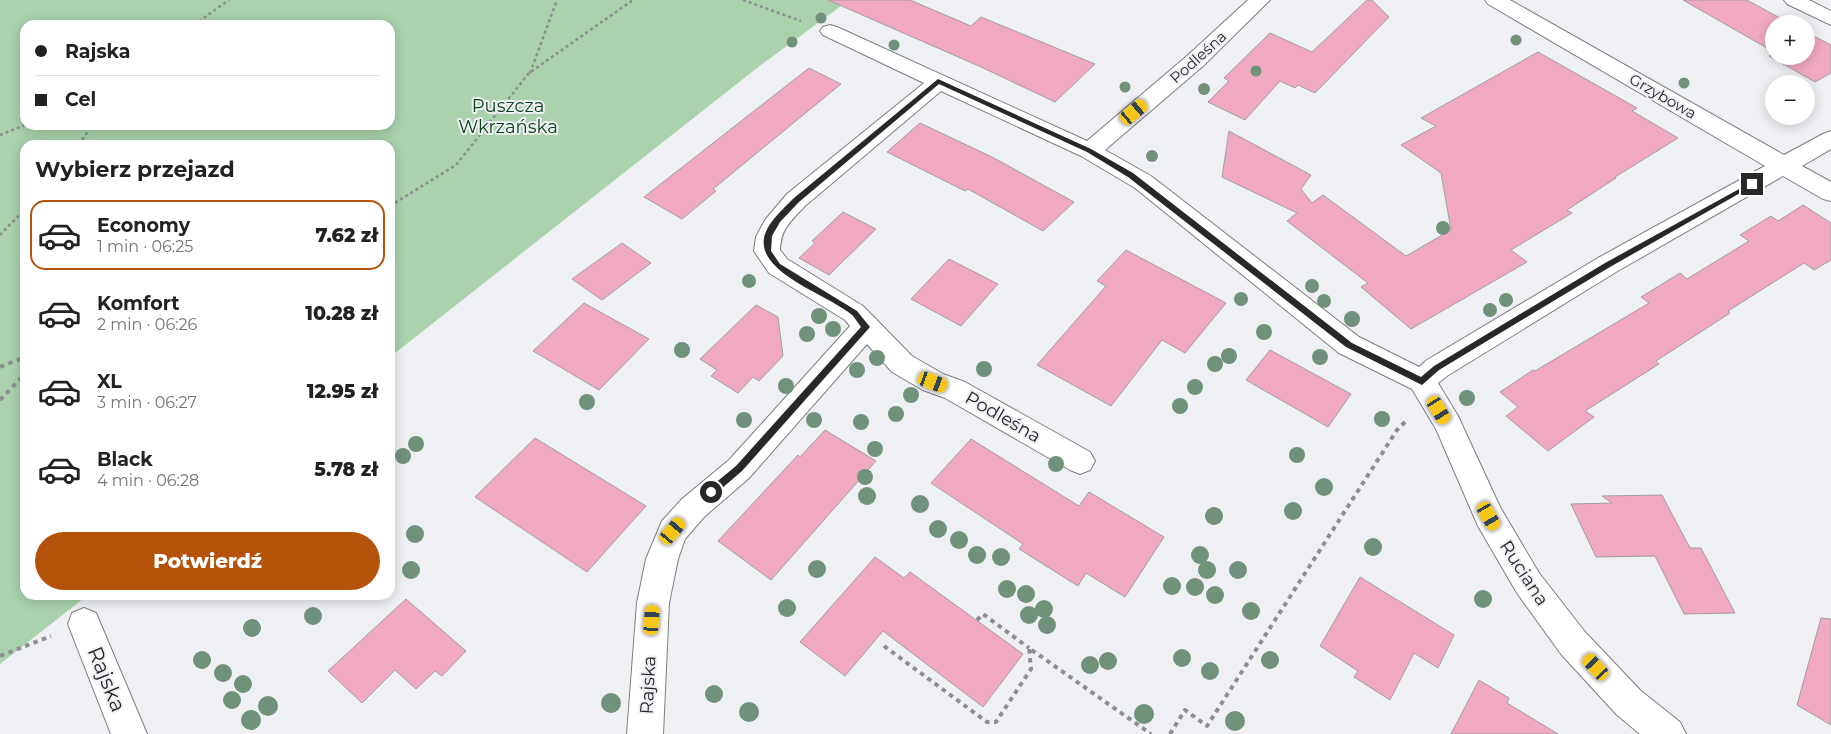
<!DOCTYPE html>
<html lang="pl">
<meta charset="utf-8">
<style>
body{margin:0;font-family:Montserrat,sans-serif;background:#f2f2f2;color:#222;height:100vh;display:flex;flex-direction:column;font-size:19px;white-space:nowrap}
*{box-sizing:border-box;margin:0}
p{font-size:16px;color:#767676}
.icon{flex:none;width:28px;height:28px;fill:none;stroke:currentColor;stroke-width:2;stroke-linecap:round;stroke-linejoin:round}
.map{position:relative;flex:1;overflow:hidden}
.drawer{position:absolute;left:20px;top:140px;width:375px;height:460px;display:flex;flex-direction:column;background:#fff;border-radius:15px;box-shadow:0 2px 12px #0003}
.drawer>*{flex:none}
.hud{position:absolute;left:20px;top:20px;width:375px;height:110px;border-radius:15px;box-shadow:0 2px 12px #0003;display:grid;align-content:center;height:110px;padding:0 15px;background:#fff}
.fabs{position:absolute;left:1765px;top:15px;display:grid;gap:10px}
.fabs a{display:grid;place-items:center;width:50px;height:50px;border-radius:50%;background:#fff;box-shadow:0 2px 12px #0003;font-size:25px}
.end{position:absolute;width:22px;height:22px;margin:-11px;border:6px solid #28282a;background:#fff;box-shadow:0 0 0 2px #fff}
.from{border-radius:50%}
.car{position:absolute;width:15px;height:30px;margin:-15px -8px;border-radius:6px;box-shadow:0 0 4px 1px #0007;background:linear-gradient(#f5c518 24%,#345 0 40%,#f5c518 0 76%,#345 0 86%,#f5c518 0)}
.hud b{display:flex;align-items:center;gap:18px;height:48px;font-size:19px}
.hud b+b{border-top:1px solid #e0e0e0}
.hud i{width:12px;height:12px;background:#222}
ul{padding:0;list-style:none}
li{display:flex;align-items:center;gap:15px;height:70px;margin:0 10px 8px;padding:0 5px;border:2px solid transparent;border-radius:15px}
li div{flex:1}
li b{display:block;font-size:19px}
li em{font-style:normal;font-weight:800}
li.selected{border-color:#b45309}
li>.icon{width:45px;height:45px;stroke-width:1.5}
h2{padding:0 15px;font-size:22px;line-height:60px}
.primary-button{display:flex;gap:10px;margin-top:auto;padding:10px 15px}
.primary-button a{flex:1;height:58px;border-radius:30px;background:#b45309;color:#fff;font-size:20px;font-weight:800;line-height:58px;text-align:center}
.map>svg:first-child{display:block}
.green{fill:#a9d2ad;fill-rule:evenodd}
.building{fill:#f0a9c1;stroke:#a39ea0}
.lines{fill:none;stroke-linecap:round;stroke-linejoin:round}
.minor-casing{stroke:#7d7e82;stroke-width:2}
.path-far1{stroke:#8d8e91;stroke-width:2.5;stroke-dasharray:3 3;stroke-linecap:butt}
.path{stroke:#8d8e91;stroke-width:4;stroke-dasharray:4.5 4.5;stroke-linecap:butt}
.minor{fill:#fff;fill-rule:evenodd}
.tree{fill:#70927b}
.route{fill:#28282a}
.labels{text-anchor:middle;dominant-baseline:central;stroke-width:4;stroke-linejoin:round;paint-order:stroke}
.far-street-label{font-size:15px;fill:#28282a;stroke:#eff0f4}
.park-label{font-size:18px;fill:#094518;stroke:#eff0f4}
.street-label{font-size:18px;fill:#28282a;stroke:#eff0f4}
.near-street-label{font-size:21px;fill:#28282a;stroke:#eff0f4}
</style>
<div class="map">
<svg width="1831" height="734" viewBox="0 0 1831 734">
<rect width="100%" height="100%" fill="#eff0f4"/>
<path class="green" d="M0 0H849L757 68 390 357V145H25V595H88L0 664ZM25 25H390V125H25Z"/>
<g class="building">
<polygon points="828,0 910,0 971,26 981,17 1095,64 1055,102 981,67"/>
<polygon points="1367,0 1372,0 1389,17 1315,93 1298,85 1295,88 1280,81 1245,120 1208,102 1229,81 1224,78 1270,33 1312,52"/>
<polygon points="1683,0 1747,0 1791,24 1774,24 1774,52"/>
<polygon points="1806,32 1831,45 1831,73 1815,82 1769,56 1774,54 1774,56 1806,56"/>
<polygon points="1538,52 1637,108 1632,111 1678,138 1615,177 1616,178 1567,210 1572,213 1511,250 1527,262 1411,329 1361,287 1368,283 1287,221 1297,213 1222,177 1229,131 1311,175 1301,189 1312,203 1323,195 1406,256 1451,230 1441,173 1401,145 1436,126 1421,118"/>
<polygon points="809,68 841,84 713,189 716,191 682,219 644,197"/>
<polygon points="920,123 994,158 1074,202 1043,231 968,189 965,191 887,152"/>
<polygon points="1803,205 1831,223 1831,260 1814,270 1804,263 1728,311 1730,313 1656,361 1659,364 1585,411 1594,417 1548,451 1506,416 1518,407 1500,392 1533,370 1535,371 1649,303 1641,297 1680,273 1687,279 1749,241 1740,235 1771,216 1778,221"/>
<polygon points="843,212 876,229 829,275 799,258 815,243 812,241"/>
<polygon points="622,243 651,263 602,300 572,279"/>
<polygon points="1126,250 1226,303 1185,353 1162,340 1111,406 1037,365 1106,286 1097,281"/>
<polygon points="949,259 998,284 961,326 911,299"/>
<polygon points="584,303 649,339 599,390 533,351"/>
<polygon points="756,305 778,317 783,356 759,381 753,377 738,393 711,376 717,370 700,359"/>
<polygon points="1270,350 1351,394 1328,427 1246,380"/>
<polygon points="825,430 876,461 771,580 718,541 798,455 800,457"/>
<polygon points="535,438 646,506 587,572 475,497"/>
<polygon points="971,439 1079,506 1089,492 1164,537 1125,597 1086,573 1078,586 1019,549 1023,544 931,483"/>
<polygon points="1662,495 1690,548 1701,548 1735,613 1684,614 1655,556 1596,557 1571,504 1612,503 1602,496"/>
<polygon points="875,557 904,578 910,572 1023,654 983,707 883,631 845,676 800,642"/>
<polygon points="1360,577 1454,635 1438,668 1414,653 1390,700 1354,677 1358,671 1320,646"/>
<polygon points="406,599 466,651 442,676 435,671 416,689 395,670 362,703 328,671"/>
<polygon points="1821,618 1831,619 1831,725 1797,705"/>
<polygon points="1479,680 1509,698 1507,703 1558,734 1451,734"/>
</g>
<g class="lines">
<defs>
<g id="minor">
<path d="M1248 0H1270L1203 66 1105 150 1151 176 1359 337 1419 367 1427 360 1598 258 1765 166 1488 4 1485 0H1510L1784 155 1823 134 1831 131V149L1802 166 1831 182V201L1823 199 1783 176 1616 272 1447 376 1438 383 1458 416 1500 507 1539 573 1585 632 1641 691 1680 722 1686 734H1640L1617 715 1561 654 1517 593 1478 526 1436 429 1412 389 1339 353 1135 188 1081 156 941 91 805 206C791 221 781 228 780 250L787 259 863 306 912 356 943 374 965 382 1090 452 1095 461 1090 470 1080 474 1070 470 945 398 923 390 892 372 867 344 749 478 704 517 685 539 678 559 669 603 663 734H627L637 603 646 559 662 521 682 499 729 460 850 326 845 320 769 273 754 251 756 237 765 220 787 194 924 83 823 35 820 31 823 27 830 25 837 27 1087 141 1187 56Z"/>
<polygon points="1784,0 1809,0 1831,11 1831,25 1787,4"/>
<polygon points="84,608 96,613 147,734 111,734 68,624 72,613"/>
</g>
</defs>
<use href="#minor" class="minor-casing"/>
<g class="path-far1">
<polyline points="743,0 801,21"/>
<polyline points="194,25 229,0"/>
<polyline points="530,73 557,0"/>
<polyline points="0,135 25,125"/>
<polyline points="79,145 92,125"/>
<polyline points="390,206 456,165 529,73 633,0"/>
<polyline points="0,235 25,209"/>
</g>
<g class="path">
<polyline points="0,367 25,357"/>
<polyline points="0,400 25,374"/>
<polyline points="977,620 983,614 1029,648"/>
<polyline points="884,646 987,722 996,722 1031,669 1029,648 1151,734"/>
<polyline points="0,656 51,636"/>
<polyline points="1170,734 1185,710 1207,726 1397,430 1406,421"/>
</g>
<use href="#minor" class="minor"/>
</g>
<g class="tree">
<circle cx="821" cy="18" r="5.5"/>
<circle cx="1516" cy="40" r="5.5"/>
<circle cx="792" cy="42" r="5.5"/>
<circle cx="894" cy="45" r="5.5"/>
<circle cx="1256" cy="71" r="5.5"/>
<circle cx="1684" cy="83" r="5.5"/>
<circle cx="1125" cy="87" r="5.5"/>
<circle cx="1204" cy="89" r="6"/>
<circle cx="1152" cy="156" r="6"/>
<circle cx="1443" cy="228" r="7"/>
<circle cx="749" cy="281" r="7"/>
<circle cx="1312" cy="286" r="7"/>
<circle cx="1241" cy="299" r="7"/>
<circle cx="1506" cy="300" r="7"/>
<circle cx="1324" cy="301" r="7"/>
<circle cx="1490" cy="310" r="7"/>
<circle cx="819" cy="316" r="8"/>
<circle cx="1352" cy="319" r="8"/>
<circle cx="833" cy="329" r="8"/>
<circle cx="1264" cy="332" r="8"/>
<circle cx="807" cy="334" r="8"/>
<circle cx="682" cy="350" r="8"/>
<circle cx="1229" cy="356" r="8"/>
<circle cx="1320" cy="357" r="8"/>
<circle cx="877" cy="358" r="8"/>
<circle cx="1215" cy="364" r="8"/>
<circle cx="984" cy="369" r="8"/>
<circle cx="857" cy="370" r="8"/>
<circle cx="786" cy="386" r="8"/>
<circle cx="1195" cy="387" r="8"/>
<circle cx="911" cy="395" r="8"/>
<circle cx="1467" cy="398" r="8"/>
<circle cx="587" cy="402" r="8"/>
<circle cx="1180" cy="406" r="8"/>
<circle cx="896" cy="414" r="8"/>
<circle cx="1382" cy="419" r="8"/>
<circle cx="744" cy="420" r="8"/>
<circle cx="814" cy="420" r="8"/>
<circle cx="861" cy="422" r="8"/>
<circle cx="416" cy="444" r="8"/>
<circle cx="875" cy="449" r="8"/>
<circle cx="1297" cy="455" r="8"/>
<circle cx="403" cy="456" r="8"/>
<circle cx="1056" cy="464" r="8"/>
<circle cx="865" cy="477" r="8"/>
<circle cx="1324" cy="487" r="9"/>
<circle cx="867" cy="496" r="9"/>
<circle cx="920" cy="504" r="9"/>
<circle cx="1293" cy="511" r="9"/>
<circle cx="1214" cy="516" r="9"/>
<circle cx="938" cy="529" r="9"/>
<circle cx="415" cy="534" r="9"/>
<circle cx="959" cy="540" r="9"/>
<circle cx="1373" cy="547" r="9"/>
<circle cx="977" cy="555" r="9"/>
<circle cx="1200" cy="555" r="9"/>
<circle cx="1001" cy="557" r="9"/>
<circle cx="817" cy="569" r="9"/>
<circle cx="411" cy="570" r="9"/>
<circle cx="1207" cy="570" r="9"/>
<circle cx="1238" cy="570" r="9"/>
<circle cx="1172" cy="586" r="9"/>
<circle cx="1195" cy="587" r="9"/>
<circle cx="1007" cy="589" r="9"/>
<circle cx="1026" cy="594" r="9"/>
<circle cx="1215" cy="595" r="9"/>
<circle cx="1483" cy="599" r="9"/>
<circle cx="787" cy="608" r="9"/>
<circle cx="1044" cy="609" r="9"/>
<circle cx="1251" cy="611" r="9"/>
<circle cx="1029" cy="615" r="9"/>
<circle cx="313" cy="616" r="9"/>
<circle cx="1047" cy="625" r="9"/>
<circle cx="252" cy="628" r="9"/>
<circle cx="1182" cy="658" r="9"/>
<circle cx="202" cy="660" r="9"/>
<circle cx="1270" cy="660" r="9"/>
<circle cx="1108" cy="661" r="9"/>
<circle cx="1090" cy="665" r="9"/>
<circle cx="1210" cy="671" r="9"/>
<circle cx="223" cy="673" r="9"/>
<circle cx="243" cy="684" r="9"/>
<circle cx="714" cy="694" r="9"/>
<circle cx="232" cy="700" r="9"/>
<circle cx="611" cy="703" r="10"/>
<circle cx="268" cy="706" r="10"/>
<circle cx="749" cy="712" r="10"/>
<circle cx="1144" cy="714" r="10"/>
<circle cx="251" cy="720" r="10"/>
<circle cx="1235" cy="721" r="10"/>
</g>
<path class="route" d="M938 79 1091 149 1133 173 1352 343 1421 377 1434 366 1605 263 1750 183 1756 184 1610 267 1439 370 1422 385 1346 347 1128 177 1087 152 939 84 799 202 780 222 772 236 771 251 780 264 857 311 870 327 742 471 714 495H708V489L736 466 861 327C858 323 855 318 852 315 829 295 758 274 764 238 767 223 783 209 794 198Z"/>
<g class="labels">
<g class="far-street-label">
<text transform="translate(1198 57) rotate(-42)">Podleśna</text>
<text transform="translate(1663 96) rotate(30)">Grzybowa</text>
</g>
<g class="park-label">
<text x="508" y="106">Puszcza<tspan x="508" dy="21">Wkrzańska</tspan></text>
</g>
<g class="street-label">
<text transform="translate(1003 417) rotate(30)">Podleśna</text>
<text transform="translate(1524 573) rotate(57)">Ruciana</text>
<text transform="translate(648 685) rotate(-87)">Rajska</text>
</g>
<g class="near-street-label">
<text transform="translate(107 679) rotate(68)">Rajska</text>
</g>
</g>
</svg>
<div class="fabs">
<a>+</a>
<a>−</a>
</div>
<i class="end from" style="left:711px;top:492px"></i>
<i class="end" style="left:1752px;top:184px"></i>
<i class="car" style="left:1134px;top:112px;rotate:50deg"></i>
<i class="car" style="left:933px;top:382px;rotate:110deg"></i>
<i class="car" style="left:1439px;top:410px;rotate:148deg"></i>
<i class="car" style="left:1489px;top:516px;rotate:150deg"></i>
<i class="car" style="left:673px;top:531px;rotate:40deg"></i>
<i class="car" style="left:652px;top:620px;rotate:4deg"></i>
<i class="car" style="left:1596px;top:667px;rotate:317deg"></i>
<div class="hud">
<b><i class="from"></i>Rajska</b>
<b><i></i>Cel</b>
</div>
<section class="drawer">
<h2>Wybierz przejazd</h2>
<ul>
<li class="selected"><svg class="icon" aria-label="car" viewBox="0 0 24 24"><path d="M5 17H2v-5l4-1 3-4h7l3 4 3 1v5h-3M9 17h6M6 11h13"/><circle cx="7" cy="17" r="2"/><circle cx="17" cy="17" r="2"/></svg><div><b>Economy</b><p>1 min · 06:25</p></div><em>7.62 zł</em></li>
<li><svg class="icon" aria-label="car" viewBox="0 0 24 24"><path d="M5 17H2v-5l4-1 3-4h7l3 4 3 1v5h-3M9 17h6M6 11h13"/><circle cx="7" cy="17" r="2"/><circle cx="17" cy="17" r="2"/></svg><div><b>Komfort</b><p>2 min · 06:26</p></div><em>10.28 zł</em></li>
<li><svg class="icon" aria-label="car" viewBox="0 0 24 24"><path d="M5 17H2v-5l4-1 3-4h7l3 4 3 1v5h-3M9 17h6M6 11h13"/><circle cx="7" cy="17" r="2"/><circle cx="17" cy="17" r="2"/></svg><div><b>XL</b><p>3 min · 06:27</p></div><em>12.95 zł</em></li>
<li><svg class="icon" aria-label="car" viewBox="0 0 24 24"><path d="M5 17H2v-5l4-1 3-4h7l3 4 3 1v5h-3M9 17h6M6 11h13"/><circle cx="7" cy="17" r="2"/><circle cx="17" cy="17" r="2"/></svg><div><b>Black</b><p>4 min · 06:28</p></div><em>5.78 zł</em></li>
</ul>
<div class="primary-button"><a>Potwierdź</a></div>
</section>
</div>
